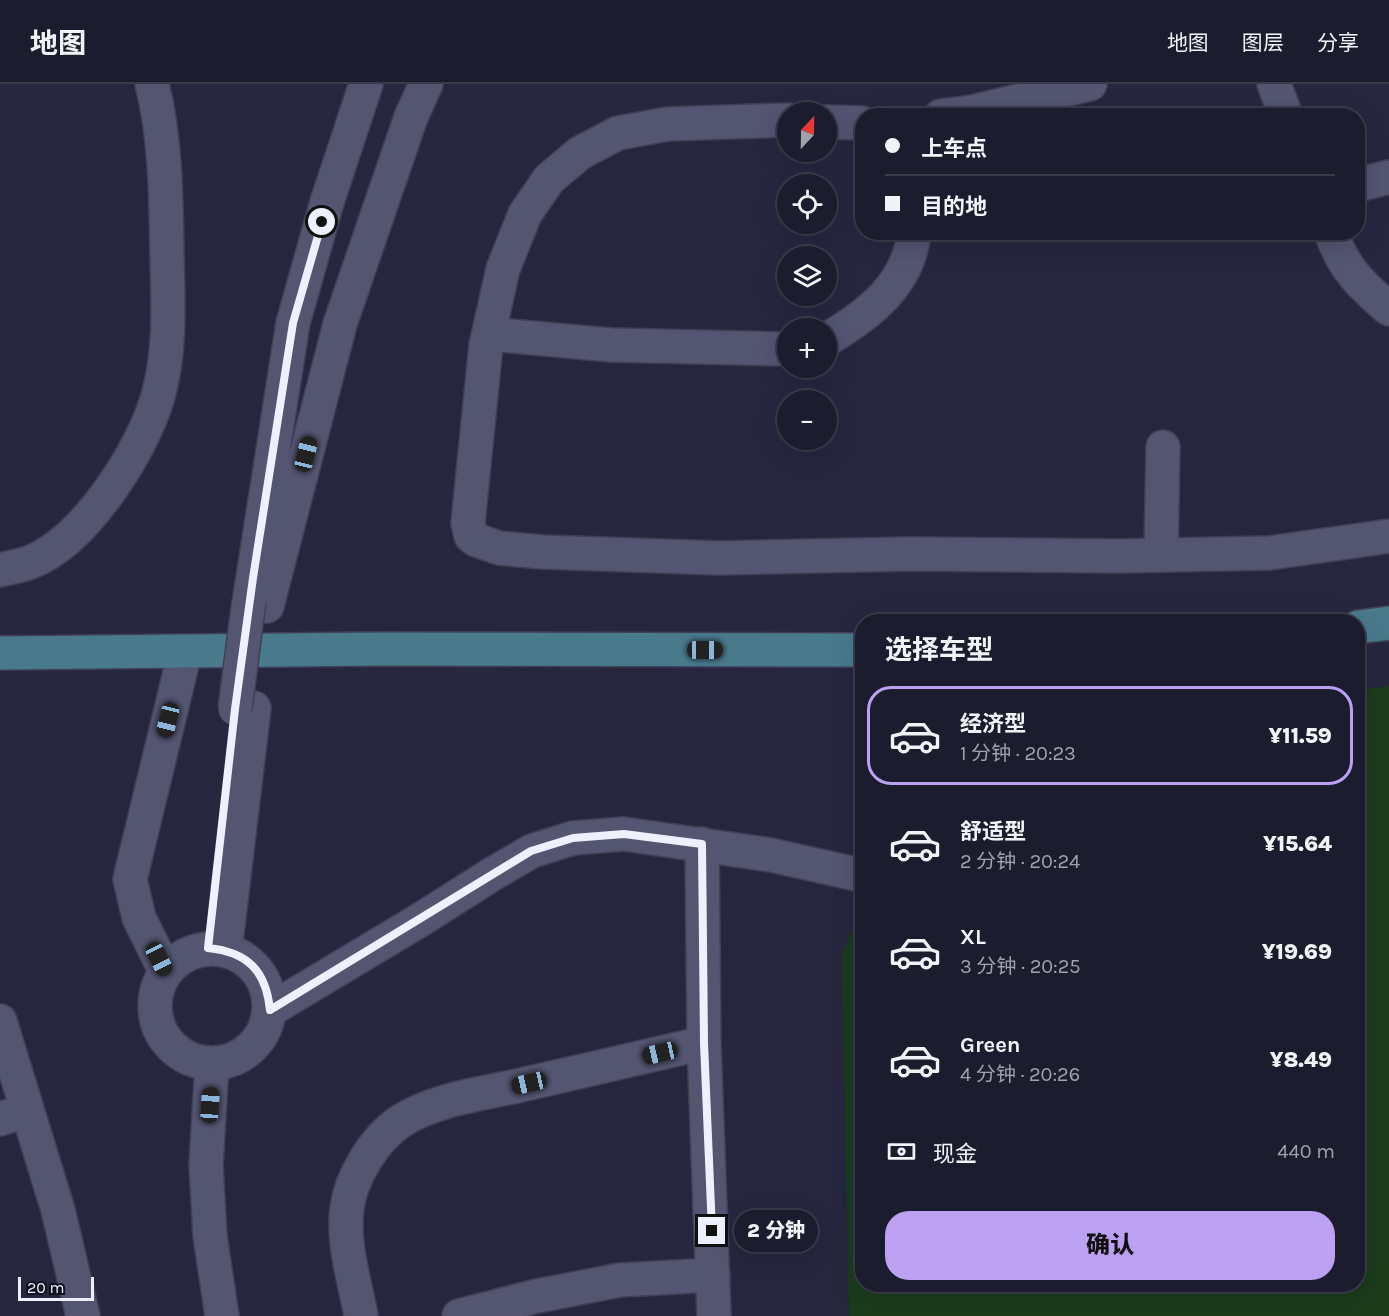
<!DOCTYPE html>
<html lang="zh">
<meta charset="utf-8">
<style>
body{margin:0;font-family:Karla,"Noto Sans SC",sans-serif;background:#252537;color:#f1f3f6;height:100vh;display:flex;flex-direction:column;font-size:22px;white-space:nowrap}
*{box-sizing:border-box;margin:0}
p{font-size:20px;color:#a0a1aa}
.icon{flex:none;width:33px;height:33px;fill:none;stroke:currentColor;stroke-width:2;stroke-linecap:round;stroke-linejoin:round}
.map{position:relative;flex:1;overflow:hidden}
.drawer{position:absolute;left:855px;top:530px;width:510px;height:678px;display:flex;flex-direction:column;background:#1c1c2f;border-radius:24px;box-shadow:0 6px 24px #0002,0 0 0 2px #3a3a4b}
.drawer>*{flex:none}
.guide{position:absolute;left:855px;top:24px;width:510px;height:132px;border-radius:24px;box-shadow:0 6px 24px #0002,0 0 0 2px #3a3a4b;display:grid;align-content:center;height:132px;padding:0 30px;background:#1c1c2f}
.needle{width:39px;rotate:22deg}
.tools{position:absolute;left:777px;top:18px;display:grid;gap:12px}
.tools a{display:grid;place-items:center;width:60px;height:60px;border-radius:50%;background:#1c1c2f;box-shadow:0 6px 24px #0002,0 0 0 2px #3a3a4b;font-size:30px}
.scale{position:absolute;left:18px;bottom:15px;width:76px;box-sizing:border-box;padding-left:6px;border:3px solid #eff0fe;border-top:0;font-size:16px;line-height:21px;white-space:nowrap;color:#eff0fe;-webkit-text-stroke:4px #10111c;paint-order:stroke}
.end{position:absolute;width:27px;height:27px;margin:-14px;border:8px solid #eff0fe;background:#111;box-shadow:0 0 0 3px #111}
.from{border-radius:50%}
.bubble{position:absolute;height:42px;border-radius:21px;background:#1c1c2f;box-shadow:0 6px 24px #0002,0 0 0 2px #3a3a4b;font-size:20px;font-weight:800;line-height:42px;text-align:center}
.car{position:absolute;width:18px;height:36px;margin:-18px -9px;border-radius:8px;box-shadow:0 0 4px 2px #0007;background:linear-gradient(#222 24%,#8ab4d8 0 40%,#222 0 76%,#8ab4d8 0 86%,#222 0)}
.guide b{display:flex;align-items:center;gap:21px;height:57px;font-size:22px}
.guide b+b{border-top:2px solid #3a3a4b}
.guide i{width:15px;height:15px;background:#f1f3f6}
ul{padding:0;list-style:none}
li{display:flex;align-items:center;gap:18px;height:99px;margin:0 12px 9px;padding:0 18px;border:3px solid transparent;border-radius:24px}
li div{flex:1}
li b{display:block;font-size:22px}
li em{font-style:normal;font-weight:800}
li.active{border-color:#bca0f2}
li>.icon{width:54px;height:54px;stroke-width:1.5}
h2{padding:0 30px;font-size:27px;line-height:72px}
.pay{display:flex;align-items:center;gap:15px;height:66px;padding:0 30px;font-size:22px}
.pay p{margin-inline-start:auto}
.button{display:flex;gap:12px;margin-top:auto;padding:12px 30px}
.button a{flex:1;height:69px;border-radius:24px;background:#bca0f2;color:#111;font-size:24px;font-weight:800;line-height:69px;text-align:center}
header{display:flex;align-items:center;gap:36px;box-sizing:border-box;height:84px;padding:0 30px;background:#1c1c2f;border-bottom:2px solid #3a3a4b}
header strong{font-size:28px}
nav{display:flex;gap:33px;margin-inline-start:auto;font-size:21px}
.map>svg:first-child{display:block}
.green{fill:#1a3c1b}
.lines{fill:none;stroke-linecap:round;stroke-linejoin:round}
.minor-casing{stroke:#404055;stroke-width:36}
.major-casing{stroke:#404055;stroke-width:36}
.minor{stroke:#535571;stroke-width:33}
.major{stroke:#487a8c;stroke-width:33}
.minor-bridge-casing{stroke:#404055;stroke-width:36;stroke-linecap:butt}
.minor-bridge{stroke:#535571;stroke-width:33}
.route{stroke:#eff0fe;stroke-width:8}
</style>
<header>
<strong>地图</strong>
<nav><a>地图</a><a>图层</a><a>分享</a></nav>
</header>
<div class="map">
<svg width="1389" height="1232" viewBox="0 0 1389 1232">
<rect width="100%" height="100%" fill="#26263f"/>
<polygon class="green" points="1389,602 1389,1232 849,1232 842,871 862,822 862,1200 1358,1200 1358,606"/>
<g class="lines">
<defs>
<g id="minor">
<polyline points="1274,0 1286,32"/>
<polyline points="941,32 967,29 1090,0"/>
<polyline points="788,36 668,40 618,49 580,69 549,95 525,130 503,185 486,261 468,439 471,452 476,456 499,464 542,468 719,474 910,470 1119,472 1270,469 1389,452"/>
<polyline points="826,38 862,39"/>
<polyline points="1358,101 1389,93"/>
<path d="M1331 148C1343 184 1361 201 1389 225"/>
<polyline points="489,250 611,261 788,265"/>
<path d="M826 256C868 231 909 201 914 148"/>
<polyline points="1161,471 1163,363"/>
<path d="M0 486C10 483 22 482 31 478 85 457 143 366 158 312 171 266 168 219 167 172 166 114 166 56 152 0"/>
<polyline points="250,512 293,239 327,118 366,0"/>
<polyline points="267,522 340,240 411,33 426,0"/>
<polyline points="702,760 704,959 714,1232"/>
<circle cx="212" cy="922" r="57"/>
<polyline points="225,866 254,624"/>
<polyline points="166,888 139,834 130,795 185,568"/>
<polyline points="270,926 420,836 494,789 532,767 573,754 624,750 771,771 860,791"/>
<polyline points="0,937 58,1126 83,1232"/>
<polyline points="212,980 206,1081 210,1152 222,1232"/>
<polyline points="0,1035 27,1026"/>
<path d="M361 1232C355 1198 342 1159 347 1124 351 1093 374 1055 401 1037 433 1016 480 1010 517 1002 579 988 641 973 704 959"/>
<polyline points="459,1232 537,1212 620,1196 713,1191"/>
</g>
<g id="major">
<polyline points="1358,543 1389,539"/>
<polyline points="0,569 382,565 862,566"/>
</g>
</defs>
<use href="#minor" class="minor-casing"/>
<use href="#major" class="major-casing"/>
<use href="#minor" class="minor"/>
<use href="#major" class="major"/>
<defs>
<polyline id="minor-bridge" points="235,625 249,517"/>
</defs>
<use href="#minor-bridge" class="minor-bridge-casing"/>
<use href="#minor-bridge" class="minor-bridge"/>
</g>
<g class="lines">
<path class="route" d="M322 138 293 239 253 494 235 625 208 864C248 868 266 887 270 926L531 767 573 754 624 750 702 760 704 959 712 1147"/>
</g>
</svg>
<div class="tools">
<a><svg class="needle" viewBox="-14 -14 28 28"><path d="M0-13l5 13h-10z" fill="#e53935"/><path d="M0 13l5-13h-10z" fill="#a0a1aa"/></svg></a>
<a><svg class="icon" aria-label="locate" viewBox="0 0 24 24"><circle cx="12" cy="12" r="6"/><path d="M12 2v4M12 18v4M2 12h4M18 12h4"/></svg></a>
<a><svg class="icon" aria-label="layers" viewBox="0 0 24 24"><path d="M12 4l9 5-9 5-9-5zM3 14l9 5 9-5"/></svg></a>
<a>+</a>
<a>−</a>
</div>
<div class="scale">20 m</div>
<i class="end from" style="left:322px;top:138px"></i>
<i class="end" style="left:712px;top:1147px"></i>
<div class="bubble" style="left:734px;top:1126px;width:84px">2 分钟</div>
<i class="car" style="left:306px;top:370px;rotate:14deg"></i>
<i class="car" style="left:705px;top:566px;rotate:90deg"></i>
<i class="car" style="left:168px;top:636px;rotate:194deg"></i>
<i class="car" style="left:159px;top:875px;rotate:153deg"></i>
<i class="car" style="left:660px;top:969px;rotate:257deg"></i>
<i class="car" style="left:529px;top:999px;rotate:257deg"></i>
<i class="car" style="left:210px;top:1021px;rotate:4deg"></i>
<div class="guide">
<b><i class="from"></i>上车点</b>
<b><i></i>目的地</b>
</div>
<section class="drawer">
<h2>选择车型</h2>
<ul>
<li class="active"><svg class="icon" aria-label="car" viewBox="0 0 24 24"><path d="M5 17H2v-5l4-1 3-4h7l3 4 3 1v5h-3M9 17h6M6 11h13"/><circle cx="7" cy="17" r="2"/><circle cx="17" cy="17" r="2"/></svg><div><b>经济型</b><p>1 分钟 · 20:23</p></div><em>¥11.59</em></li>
<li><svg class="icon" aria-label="car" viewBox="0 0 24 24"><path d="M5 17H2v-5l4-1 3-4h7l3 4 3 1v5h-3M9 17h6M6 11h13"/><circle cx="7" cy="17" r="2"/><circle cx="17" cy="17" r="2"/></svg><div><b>舒适型</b><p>2 分钟 · 20:24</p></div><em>¥15.64</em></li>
<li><svg class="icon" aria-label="car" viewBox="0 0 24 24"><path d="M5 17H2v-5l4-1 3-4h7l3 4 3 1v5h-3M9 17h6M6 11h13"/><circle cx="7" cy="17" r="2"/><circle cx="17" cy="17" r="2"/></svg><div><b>XL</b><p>3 分钟 · 20:25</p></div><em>¥19.69</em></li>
<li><svg class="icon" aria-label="car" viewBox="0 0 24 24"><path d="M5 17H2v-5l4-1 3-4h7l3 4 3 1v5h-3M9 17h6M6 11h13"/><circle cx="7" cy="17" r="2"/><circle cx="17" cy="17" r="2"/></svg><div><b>Green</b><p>4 分钟 · 20:26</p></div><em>¥8.49</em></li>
</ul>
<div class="pay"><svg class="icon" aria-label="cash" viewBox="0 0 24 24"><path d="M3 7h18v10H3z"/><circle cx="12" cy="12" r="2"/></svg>现金<p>440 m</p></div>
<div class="button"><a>确认</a></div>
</section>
</div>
